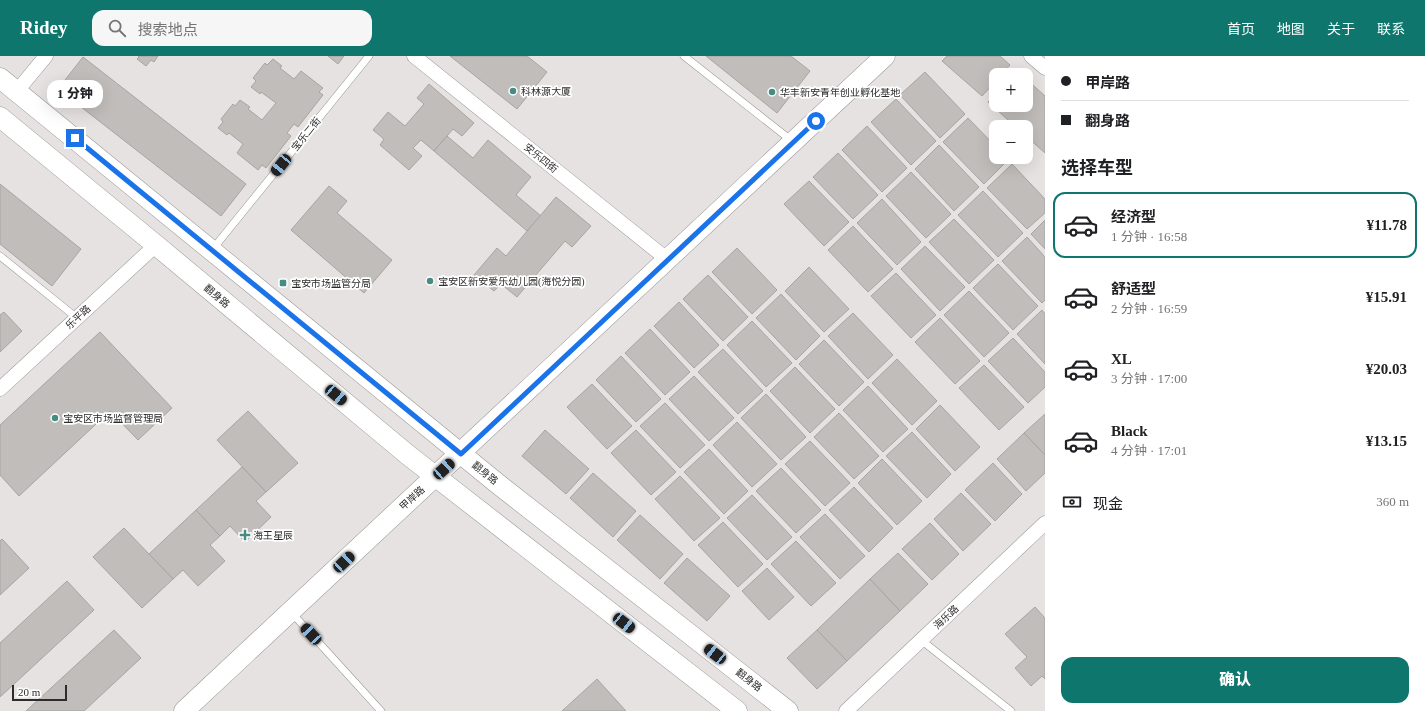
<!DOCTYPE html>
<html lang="zh">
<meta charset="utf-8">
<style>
body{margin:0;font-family:"Times New Roman","Noto Sans SC",serif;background:#f6f6f6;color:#202124;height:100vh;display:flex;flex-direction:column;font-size:15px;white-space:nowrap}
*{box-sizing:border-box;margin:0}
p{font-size:13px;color:#757577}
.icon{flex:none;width:22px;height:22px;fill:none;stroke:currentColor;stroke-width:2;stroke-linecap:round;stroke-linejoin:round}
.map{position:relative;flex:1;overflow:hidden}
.details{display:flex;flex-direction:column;background:#fff;width:380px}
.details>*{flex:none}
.guide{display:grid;align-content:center;height:88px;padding:0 16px;background:#fff}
.buttons{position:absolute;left:989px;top:12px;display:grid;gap:8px}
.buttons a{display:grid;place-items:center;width:44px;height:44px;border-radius:8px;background:#fff;box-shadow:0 4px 16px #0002;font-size:20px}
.scale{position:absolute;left:12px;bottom:10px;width:55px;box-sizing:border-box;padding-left:4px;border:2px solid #2d2b2b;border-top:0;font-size:11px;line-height:14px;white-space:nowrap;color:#2d2b2b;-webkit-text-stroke:3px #fff;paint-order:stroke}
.end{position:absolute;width:18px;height:18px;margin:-9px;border:5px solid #1a73e8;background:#fff;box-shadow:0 0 0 2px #fff}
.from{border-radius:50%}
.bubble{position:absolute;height:28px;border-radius:12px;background:#fff;box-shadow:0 4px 16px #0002;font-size:13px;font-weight:800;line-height:28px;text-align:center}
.car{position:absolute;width:12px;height:24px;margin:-12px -6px;border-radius:5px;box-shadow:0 0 3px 1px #0007;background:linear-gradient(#222 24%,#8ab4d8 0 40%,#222 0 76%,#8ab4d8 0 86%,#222 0)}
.guide b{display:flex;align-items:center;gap:14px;height:38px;font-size:15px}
.guide b+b{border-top:1px solid #e0e0e0}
.guide i{width:10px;height:10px;background:#202124}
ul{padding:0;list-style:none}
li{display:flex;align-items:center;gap:12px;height:66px;margin:0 8px 6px;padding:0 8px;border:2px solid transparent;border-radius:12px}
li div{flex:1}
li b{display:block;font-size:15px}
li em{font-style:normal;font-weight:800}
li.selected{border-color:#0f766e}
li>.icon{width:36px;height:36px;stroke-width:1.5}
h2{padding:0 16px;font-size:18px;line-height:48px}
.pay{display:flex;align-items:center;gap:10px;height:44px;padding:0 16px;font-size:15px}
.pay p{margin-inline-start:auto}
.cta{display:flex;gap:8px;margin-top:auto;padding:8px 16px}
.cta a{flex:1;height:46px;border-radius:12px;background:#0f766e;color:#fff;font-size:16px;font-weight:800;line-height:46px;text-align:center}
header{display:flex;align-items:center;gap:24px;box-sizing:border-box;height:56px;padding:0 20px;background:#0f766e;color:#fff}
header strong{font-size:19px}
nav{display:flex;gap:22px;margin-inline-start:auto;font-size:14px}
.search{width:280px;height:36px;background:#f6f6f6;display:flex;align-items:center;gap:10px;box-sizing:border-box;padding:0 14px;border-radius:12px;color:#757577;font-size:15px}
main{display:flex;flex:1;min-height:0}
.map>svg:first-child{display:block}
.building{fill:#c0bdbb;stroke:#a7a4a2}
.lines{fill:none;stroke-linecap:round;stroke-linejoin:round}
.lane-casing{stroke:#9a9695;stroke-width:8}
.street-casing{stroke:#9a9695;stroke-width:15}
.secondary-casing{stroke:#9a9695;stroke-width:21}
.lane{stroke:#fff;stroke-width:7}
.street{stroke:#fff;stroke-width:14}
.secondary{stroke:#fff;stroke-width:20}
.route{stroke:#1a73e8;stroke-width:5}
.poi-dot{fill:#478c83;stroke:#fff;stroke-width:1.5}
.labels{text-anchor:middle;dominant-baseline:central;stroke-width:3.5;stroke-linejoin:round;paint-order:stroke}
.poi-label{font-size:10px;fill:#2d2b2b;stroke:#fff;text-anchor:start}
.street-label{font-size:10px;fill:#2d2b2b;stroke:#fff}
</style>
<header>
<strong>Ridey</strong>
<div class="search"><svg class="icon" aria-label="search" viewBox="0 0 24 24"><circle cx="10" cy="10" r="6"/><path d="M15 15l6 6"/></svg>搜索地点</div>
<nav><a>首页</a><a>地图</a><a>关于</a><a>联系</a></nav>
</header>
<main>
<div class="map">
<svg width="1045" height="655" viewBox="0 0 1045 655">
<rect width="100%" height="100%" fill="#e6e2e1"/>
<g class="building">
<polygon points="138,0 158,0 154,6 151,4 146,10 137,3 139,1"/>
<polygon points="328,0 344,0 338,8"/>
<polygon points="450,0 527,0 547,16 517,53"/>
<polygon points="706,0 791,0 810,15 777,57"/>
<polygon points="947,0 1000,0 1010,9 1001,19 996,19 996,25 982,40 942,5"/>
<polygon points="83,1 246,128 221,160 58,33"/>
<polygon points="273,3 282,10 280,12 294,23 301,15 323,32 319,36 323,39 298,71 294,68 287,77 291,80 266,112 262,109 258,114 237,97 243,88 229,77 227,79 218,72 223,66 221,63 233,48 235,50 240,44 250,51 248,53 262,64 276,47 261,36 260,38 251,31 256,25 253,22 265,7 267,9"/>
<polygon points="1016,14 1021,19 1012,19"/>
<polygon points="925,16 965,58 940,82 900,39"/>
<polygon points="1026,23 1045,40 1045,97 1026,80 1026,71 1016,71 988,46 996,37 996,49 1026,49"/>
<polygon points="429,28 474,67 462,80 453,73 434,95 421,84 413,92 422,100 409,114 380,89 384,83 373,74 388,56 405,70 424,48 417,42"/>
<polygon points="896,43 936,85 911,109 871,66"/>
<polygon points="968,62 996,91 996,101 1005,101 1008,104 984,128 943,86"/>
<polygon points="867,70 907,112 882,136 842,94"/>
<polygon points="447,80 473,102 488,84 531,121 516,139 541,160 527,175 434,95"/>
<polygon points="939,89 979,131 954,155 915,113"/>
<polygon points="838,97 878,139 853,163 813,121"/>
<polygon points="1012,108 1045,143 1045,157 1027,173 987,132"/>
<polygon points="911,116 951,158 926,182 886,140"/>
<polygon points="809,125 849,166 824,190 784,148"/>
<polygon points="0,128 81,193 52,230 0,188"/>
<polygon points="329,130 347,145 337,157 392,204 364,237 291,174"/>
<polygon points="983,135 1023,177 998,201 958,159"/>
<polygon points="556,141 591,170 572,191 565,185 517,241 501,228 494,235 474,219 497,192 506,200"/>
<polygon points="882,143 921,186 897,209 857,167"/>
<polygon points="954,163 994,204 969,228 929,186"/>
<polygon points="1045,164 1045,193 1031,178"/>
<polygon points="853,170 893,213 868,236 828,194"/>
<polygon points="1027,181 1045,201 1045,244 1042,247 1002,205"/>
<polygon points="925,190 965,231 940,255 901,213"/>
<polygon points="737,192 777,234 752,258 712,216"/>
<polygon points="998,208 1038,250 1013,274 973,232"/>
<polygon points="809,211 849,253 824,276 785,235"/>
<polygon points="896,217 936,259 911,282 871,240"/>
<polygon points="708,219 748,261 723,285 683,243"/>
<polygon points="969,235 1009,277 984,301 944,259"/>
<polygon points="781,238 820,280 796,304 756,262"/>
<polygon points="679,246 719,289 694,312 654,270"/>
<polygon points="1042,254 1045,258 1045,308 1017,278"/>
<polygon points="4,256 22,275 0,296 0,259"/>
<polygon points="853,257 893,299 868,323 828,280"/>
<polygon points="940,262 980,305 955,328 915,286"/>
<polygon points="752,265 792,307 766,331 727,289"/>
<polygon points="650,273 690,316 665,339 625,297"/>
<polygon points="100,276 172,352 138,384 110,355 19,440 0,419 0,369"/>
<polygon points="1013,282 1045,316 1045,331 1028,347 988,305"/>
<polygon points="824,284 864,326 839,350 799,308"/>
<polygon points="723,293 763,335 738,358 698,316"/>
<polygon points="621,300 661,343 636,366 596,324"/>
<polygon points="897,303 937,345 912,369 872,327"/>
<polygon points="984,309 1024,351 999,374 959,332"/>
<polygon points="795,311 835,353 810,377 770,335"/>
<polygon points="694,320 734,362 709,385 669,343"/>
<polygon points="592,328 632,370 607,393 567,351"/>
<polygon points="868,330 908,373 883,396 843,354"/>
<polygon points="766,338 806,381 781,404 741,362"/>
<polygon points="665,347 705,389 680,412 640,370"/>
<polygon points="940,349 980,391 955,415 916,373"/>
<polygon points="248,355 298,407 266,436 217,384"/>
<polygon points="839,357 879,400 854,423 814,381"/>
<polygon points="1045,358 1045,399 1024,377"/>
<polygon points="737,366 777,408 752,431 713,389"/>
<polygon points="545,374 589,413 566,438 522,400"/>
<polygon points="636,374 676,416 651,439 611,397"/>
<polygon points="912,376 951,418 927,442 886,400"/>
<polygon points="1024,377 1045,399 1045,417 1026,435 997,403"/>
<polygon points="810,385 850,427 825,450 785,408"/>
<polygon points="709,393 748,435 724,458 684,416"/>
<polygon points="882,403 922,445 897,469 858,427"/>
<polygon points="993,407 1022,438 995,465 965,434"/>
<polygon points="242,411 266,436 256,445 271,461 245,486 230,470 220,480 196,454"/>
<polygon points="781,412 821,454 796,477 756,435"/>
<polygon points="593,417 636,455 613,481 570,442"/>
<polygon points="680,420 720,462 694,485 655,443"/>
<polygon points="854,431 893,472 869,496 829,454"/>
<polygon points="961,437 991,468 963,495 934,463"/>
<polygon points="752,439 792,481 767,504 727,462"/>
<polygon points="196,454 220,480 210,489 225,505 198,530 183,514 173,523 149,498"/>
<polygon points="825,458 865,500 840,523 800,481"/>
<polygon points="640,459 683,498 660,523 617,484"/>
<polygon points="723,466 763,508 738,531 698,489"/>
<polygon points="930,467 959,498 932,524 902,493"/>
<polygon points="124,472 173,523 142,552 93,501"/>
<polygon points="2,483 29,512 0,539 0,485"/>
<polygon points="796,485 836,527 811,550 771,508"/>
<polygon points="898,497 928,528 900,555 870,523"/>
<polygon points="687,502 730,540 707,565 664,527"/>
<polygon points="767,512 794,541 769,564 742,535"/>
<polygon points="870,523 900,555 847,605 817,574"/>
<polygon points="67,525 94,554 0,641 0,587"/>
<polygon points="1035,551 1045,562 1045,623 1042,620 1031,630 1015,612 1027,601 1005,578"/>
<polygon points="114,574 141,602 84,655 26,655"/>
<polygon points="817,574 847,605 817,633 787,602"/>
<polygon points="597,623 626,655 562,655"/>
</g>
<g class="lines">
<defs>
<g id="lane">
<polyline points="684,0 792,85"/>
<polyline points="212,194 369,0"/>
<polyline points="0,200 77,262"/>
<polyline points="291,556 381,655"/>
<polyline points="921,584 1011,655"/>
</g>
<g id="street">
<polyline points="414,0 668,204"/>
<polyline points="1031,0 1045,12"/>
<polyline points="17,35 46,0"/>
<polyline points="0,333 156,189"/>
<polyline points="846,655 1045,467"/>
</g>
<g id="secondary">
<polyline points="0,22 498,428 788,655"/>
<polyline points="0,61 156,189 408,399 737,655"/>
<polyline points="184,655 885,0"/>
</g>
</defs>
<use href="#lane" class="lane-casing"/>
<use href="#street" class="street-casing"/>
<use href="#secondary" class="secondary-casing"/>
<use href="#lane" class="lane"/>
<use href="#street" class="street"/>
<use href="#secondary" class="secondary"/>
</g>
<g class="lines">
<polyline class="route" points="75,82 461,398 816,65"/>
</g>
<g class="poi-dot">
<circle cx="513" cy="35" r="4"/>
<circle cx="772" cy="36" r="4"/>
<circle cx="430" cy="225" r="4"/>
<rect x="279" y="223" width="8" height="8" rx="2"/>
<circle cx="55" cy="362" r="4"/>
<path d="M243 473h4v4h4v4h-4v4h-4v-4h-4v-4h4z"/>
</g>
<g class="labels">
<g class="poi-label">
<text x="521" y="35">科林源大厦</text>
<text x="780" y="36">华丰新安青年创业孵化基地</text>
<text x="438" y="225">宝安区新安爱乐幼儿园(海悦分园)</text>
<text x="291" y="227">宝安市场监管分局</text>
<text x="63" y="362">宝安区市场监督管理局</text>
<text x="253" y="479">海王星辰</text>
</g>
<g class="street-label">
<text transform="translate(306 78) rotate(-51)">宝乐二街</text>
<text transform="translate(541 102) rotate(39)">安乐四街</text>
<text transform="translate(217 240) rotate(40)">翻身路</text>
<text transform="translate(78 261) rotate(-43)">乐平路</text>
<text transform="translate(485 417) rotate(39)">翻身路</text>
<text transform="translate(412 442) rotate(-42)">甲岸路</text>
<text transform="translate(946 561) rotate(-43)">海乐路</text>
<text transform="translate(749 624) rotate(38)">翻身路</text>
</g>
</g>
</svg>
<div class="buttons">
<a>+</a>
<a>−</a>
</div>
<div class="scale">20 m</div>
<i class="end from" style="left:816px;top:65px"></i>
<i class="end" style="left:75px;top:82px"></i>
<div class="bubble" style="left:47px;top:24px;width:56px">1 分钟</div>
<i class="car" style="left:281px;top:109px;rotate:219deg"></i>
<i class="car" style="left:336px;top:339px;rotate:130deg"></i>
<i class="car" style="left:444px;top:413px;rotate:48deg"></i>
<i class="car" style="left:344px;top:506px;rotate:47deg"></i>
<i class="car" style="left:624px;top:567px;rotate:128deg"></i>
<i class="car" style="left:311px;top:578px;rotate:317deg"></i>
<i class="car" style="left:715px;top:598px;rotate:308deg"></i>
</div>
<section class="details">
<div class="guide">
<b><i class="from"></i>甲岸路</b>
<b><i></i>翻身路</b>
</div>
<h2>选择车型</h2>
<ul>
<li class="selected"><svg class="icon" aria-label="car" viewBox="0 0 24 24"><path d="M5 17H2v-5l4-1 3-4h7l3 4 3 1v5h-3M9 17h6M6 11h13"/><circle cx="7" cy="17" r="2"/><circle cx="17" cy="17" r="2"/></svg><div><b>经济型</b><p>1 分钟 · 16:58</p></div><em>¥11.78</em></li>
<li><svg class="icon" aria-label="car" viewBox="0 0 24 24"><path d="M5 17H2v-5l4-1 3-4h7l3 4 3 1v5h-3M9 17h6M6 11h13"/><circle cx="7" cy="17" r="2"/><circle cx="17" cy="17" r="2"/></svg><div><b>舒适型</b><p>2 分钟 · 16:59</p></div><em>¥15.91</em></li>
<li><svg class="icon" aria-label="car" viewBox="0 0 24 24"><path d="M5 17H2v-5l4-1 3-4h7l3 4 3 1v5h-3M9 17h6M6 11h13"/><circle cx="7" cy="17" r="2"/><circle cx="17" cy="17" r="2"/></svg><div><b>XL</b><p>3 分钟 · 17:00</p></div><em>¥20.03</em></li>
<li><svg class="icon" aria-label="car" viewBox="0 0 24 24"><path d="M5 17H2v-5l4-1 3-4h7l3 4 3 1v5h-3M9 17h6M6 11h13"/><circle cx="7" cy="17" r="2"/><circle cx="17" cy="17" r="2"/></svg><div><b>Black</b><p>4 分钟 · 17:01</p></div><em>¥13.15</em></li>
</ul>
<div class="pay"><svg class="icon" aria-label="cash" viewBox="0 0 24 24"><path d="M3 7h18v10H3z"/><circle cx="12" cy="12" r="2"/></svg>现金<p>360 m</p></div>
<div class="cta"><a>确认</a></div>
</section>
</main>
